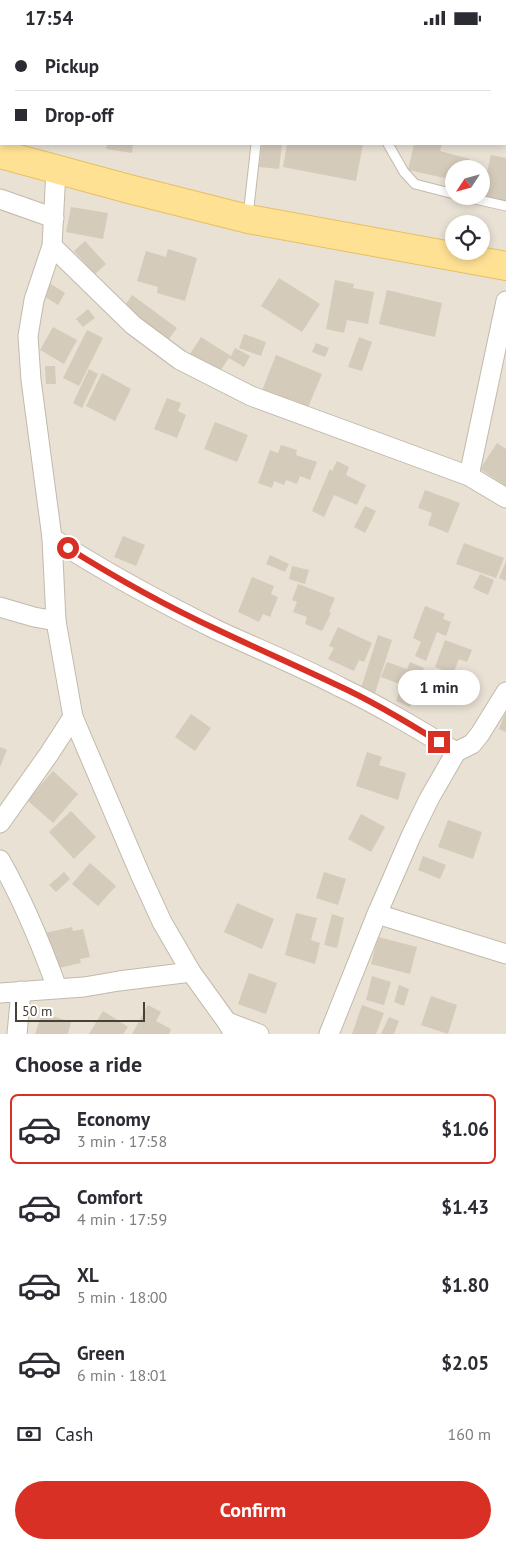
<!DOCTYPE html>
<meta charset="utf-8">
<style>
body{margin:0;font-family:"PT Sans",sans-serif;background:#f2f2f3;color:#2b2b33;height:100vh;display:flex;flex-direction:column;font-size:19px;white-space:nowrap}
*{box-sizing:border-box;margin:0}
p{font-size:16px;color:#7c7c81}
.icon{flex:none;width:28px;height:28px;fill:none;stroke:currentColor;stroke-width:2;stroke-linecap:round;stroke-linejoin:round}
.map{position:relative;height:999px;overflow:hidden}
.drawer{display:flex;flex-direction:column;background:#fff;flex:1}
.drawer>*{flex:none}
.top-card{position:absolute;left:0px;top:0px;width:506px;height:110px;box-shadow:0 2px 8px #0003;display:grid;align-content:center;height:110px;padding:0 15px;background:#fff}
.needle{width:32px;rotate:234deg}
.fabs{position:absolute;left:445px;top:125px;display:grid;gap:10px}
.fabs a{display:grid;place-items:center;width:45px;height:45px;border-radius:50%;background:#fff;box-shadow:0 2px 8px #0003;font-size:25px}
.scale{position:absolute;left:15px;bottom:12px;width:130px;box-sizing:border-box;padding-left:5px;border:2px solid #464035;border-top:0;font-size:14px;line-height:18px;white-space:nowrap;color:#464035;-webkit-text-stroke:4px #fff;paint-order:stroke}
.end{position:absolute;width:22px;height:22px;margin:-11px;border:6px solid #d93025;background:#fff;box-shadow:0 0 0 2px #fff}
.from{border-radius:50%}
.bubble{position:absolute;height:35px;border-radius:18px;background:#fff;box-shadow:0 2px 8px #0003;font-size:16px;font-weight:800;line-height:35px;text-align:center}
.top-card b{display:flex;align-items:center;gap:18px;height:48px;font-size:19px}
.top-card b+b{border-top:1px solid #e1e1e2}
.top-card i{width:12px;height:12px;background:#2b2b33}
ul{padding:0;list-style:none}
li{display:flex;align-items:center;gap:15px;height:70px;margin:0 10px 8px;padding:0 5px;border:2px solid transparent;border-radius:8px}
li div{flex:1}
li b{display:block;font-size:19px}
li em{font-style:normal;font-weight:800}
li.on{border-color:#d93025}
li>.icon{width:45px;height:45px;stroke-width:1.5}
h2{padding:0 15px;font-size:22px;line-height:60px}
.pay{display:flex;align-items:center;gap:12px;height:55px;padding:0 15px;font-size:19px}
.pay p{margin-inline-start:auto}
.button{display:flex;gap:10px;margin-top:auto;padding:10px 15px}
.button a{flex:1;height:58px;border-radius:30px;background:#d93025;color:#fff;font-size:20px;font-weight:800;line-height:58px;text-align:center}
.status{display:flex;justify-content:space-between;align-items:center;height:35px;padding:0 25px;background:#fff;direction:ltr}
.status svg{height:14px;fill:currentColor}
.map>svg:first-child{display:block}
.residential{fill:#e8e1d4;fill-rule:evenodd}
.building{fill:#d5cbbb}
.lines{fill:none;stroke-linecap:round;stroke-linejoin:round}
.lane-casing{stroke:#c2baab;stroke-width:11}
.street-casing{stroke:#c2baab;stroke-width:21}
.primary-casing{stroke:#e6bf61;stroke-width:30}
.lane{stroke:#fff;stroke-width:9}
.street{stroke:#fff;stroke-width:19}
.primary{stroke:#ffe194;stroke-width:28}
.route{stroke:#d93025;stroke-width:6}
</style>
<div class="status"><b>17:54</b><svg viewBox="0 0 49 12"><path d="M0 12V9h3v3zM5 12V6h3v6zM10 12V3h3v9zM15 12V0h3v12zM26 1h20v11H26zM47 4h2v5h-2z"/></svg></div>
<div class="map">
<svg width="506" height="999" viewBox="0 0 506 999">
<rect width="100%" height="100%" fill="#f3efe6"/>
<path class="residential" d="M0 0H506V999H0ZM1 1H505V109H1ZM454 134H481V161H454ZM454 189H481V216H454Z"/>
<g class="building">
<polygon points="107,109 133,109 132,118 106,114"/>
<polygon points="262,109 282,109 279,134 259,132"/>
<polygon points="287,109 363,109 356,146 283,132"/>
<polygon points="414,109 442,109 440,116 470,124 467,134 454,134 454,145 408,135"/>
<polygon points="491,120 506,123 506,166 481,161"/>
<polygon points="71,172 108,178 103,204 66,197"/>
<polygon points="85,206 106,229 95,239 74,216"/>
<polygon points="168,214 197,223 185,266 157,258 158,252 137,246 146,216 166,222"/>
<polygon points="279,243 320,269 302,297 261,271"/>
<polygon points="335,245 354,249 353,253 374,257 368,289 347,285 344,298 326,294"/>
<polygon points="49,248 65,258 58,270 42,260"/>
<polygon points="387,255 442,268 435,302 379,289"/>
<polygon points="132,260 177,293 168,305 124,272"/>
<polygon points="88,274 95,283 83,292 76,284"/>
<polygon points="53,292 77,305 64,329 40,315"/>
<polygon points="87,295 103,303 79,351 63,343"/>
<polygon points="244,299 266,307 261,321 239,313"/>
<polygon points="201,302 231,321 235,313 250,321 244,332 229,323 218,339 190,319"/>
<polygon points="359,302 372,307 362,336 348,332"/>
<polygon points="316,308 329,313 325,322 312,317"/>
<polygon points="276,320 322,339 306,377 261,358"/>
<polygon points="45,331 55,331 56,349 46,349"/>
<polygon points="89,334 98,339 82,373 73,368"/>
<polygon points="102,338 131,354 115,386 86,371"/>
<polygon points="167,363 181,368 178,376 186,380 177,403 154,394"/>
<polygon points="215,387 248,400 237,427 204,414"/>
<polygon points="497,408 506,414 506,451 480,434"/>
<polygon points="281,410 297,415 296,420 317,427 310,445 300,441 297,449 286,445 284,450 274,446 272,453 258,448 270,415 278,418"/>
<polygon points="337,426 349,432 346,440 366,450 357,470 334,460 324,482 312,476 330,434 332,436"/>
<polygon points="425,455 460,468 448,498 428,490 432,478 418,473"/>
<polygon points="365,471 376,476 365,498 354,492"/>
<polygon points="123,501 145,510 136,531 114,522"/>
<polygon points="464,508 504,523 496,543 456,529"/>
<polygon points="270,520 289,529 285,537 266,529"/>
<polygon points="506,526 506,546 499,543"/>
<polygon points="292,531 309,535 305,549 289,544"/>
<polygon points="480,539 494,545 488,560 473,553"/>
<polygon points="252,542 274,551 271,559 278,562 270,582 263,579 259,587 238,577"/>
<polygon points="298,549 335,563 329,577 331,578 322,596 305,589 307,582 293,577 297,567 292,565"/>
<polygon points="425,571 445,579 443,584 451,587 446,601 437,597 426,626 415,621 421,607 413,603"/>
<polygon points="338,592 372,608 364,627 359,625 354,636 328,624 334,613 329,611"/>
<polygon points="378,600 392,605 375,658 361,653"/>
<polygon points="445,605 472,615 467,627 459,624 453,639 435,632"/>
<polygon points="387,627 407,634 410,627 424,633 410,672 396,666 402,650 381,642"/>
<polygon points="506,676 506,697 499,694"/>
<polygon points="191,679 211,693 195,716 175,702"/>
<polygon points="0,712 7,715 0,732"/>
<polygon points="367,717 382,722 379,730 406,738 398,765 356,751"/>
<polygon points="53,736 78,759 53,788 27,765"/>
<polygon points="71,776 96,802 74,824 49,797"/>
<polygon points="361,779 385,792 371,817 348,804"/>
<polygon points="448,785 482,797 473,824 438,812"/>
<polygon points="423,821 446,830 440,844 418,835"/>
<polygon points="90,828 116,851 98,871 72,849"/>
<polygon points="64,837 70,844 56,857 49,850"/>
<polygon points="324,837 346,844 338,870 316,863"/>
<polygon points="237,868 274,884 262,914 224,897"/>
<polygon points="296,878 317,883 311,905 320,908 315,929 285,920"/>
<polygon points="332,879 344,883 337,913 324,910"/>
<polygon points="72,892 73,896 83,894 90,922 80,924 81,928 54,934 45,898"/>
<polygon points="378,902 417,912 410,939 371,929"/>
<polygon points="249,938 277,948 266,979 238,969"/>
<polygon points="372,941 391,947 384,970 366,965"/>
<polygon points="399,950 409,954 404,971 394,967"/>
<polygon points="431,961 457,970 448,999 421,990"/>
<polygon points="148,970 161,977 156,986 171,994 169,999 132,999"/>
<polygon points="362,970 384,978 376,999 352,999"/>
<polygon points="103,976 128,992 123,999 89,999"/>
<polygon points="42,978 71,987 68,999 35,999"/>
<polygon points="389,982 399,986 394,999 381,999"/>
</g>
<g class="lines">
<defs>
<g id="lane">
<polyline points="388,109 404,137 415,149 454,159"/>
<polyline points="462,161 506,171"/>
<polyline points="248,181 256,109"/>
</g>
<g id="street">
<polyline points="8,1 8,0"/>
<polyline points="0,18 1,15"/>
<polyline points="56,135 52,211 34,265 28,301 31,345 52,503 56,586 73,682 140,839 162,887 191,937 227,987 234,999"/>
<polyline points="0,164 54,183"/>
<polyline points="52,211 133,290 180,325 251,361 469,441 506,463"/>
<polyline points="469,441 506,266"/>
<path d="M52 503C105 537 160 567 217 595 258 614 300 631 340 652 380 671 418 694 456 717"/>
<polyline points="0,572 34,582 56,586"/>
<polyline points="0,788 49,719 73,682"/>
<path d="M0 825C23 865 41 909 57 953"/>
<polyline points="377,879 506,919"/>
<polyline points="0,958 84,952 119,946 191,937"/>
<polyline points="227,987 259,999"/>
<polyline points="17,999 21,956"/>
<polyline points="329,999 377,879 411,801 429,764 456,717 472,709 480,699 506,657"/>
</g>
<polyline id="primary" points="0,119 129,154 248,184 506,231"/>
</defs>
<use href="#lane" class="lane-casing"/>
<use href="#street" class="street-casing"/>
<use href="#primary" class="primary-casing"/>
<use href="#lane" class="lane"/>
<use href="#street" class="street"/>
<use href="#primary" class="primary"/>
</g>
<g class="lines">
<path class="route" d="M68 513C116 543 166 571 218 595 258 614 299 632 339 651 374 667 407 687 439 707"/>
</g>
</svg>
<div class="fabs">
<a><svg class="needle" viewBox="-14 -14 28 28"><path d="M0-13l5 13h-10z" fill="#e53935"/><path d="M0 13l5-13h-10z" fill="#7c7c81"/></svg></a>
<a><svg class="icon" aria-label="locate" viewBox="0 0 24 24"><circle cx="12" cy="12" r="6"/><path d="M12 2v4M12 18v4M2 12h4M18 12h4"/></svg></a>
</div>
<div class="scale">50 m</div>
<i class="end from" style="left:68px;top:513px"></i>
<i class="end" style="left:439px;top:707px"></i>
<div class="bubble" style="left:398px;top:635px;width:82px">1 min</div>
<div class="top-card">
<b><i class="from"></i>Pickup</b>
<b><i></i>Drop-off</b>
</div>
</div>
<section class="drawer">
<h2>Choose a ride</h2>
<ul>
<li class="on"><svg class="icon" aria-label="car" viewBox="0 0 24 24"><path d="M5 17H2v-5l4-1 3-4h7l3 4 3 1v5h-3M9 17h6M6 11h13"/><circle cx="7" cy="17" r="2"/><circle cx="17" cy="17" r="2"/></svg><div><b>Economy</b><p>3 min · 17:58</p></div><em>$1.06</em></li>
<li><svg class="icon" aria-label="car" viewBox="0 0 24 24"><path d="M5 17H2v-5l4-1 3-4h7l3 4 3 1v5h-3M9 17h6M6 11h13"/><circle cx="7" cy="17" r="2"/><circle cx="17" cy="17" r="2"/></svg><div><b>Comfort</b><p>4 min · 17:59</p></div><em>$1.43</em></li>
<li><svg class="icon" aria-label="car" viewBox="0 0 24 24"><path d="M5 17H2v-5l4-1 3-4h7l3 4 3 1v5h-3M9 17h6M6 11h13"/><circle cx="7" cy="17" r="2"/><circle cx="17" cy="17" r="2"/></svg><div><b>XL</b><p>5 min · 18:00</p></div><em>$1.80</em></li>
<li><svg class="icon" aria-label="car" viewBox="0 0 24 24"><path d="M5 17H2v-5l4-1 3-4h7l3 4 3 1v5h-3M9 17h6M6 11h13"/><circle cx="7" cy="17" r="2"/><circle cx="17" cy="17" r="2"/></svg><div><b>Green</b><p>6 min · 18:01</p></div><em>$2.05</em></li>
</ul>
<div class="pay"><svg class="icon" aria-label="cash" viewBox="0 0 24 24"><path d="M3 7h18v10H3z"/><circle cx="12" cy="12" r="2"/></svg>Cash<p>160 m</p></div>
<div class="button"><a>Confirm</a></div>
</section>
